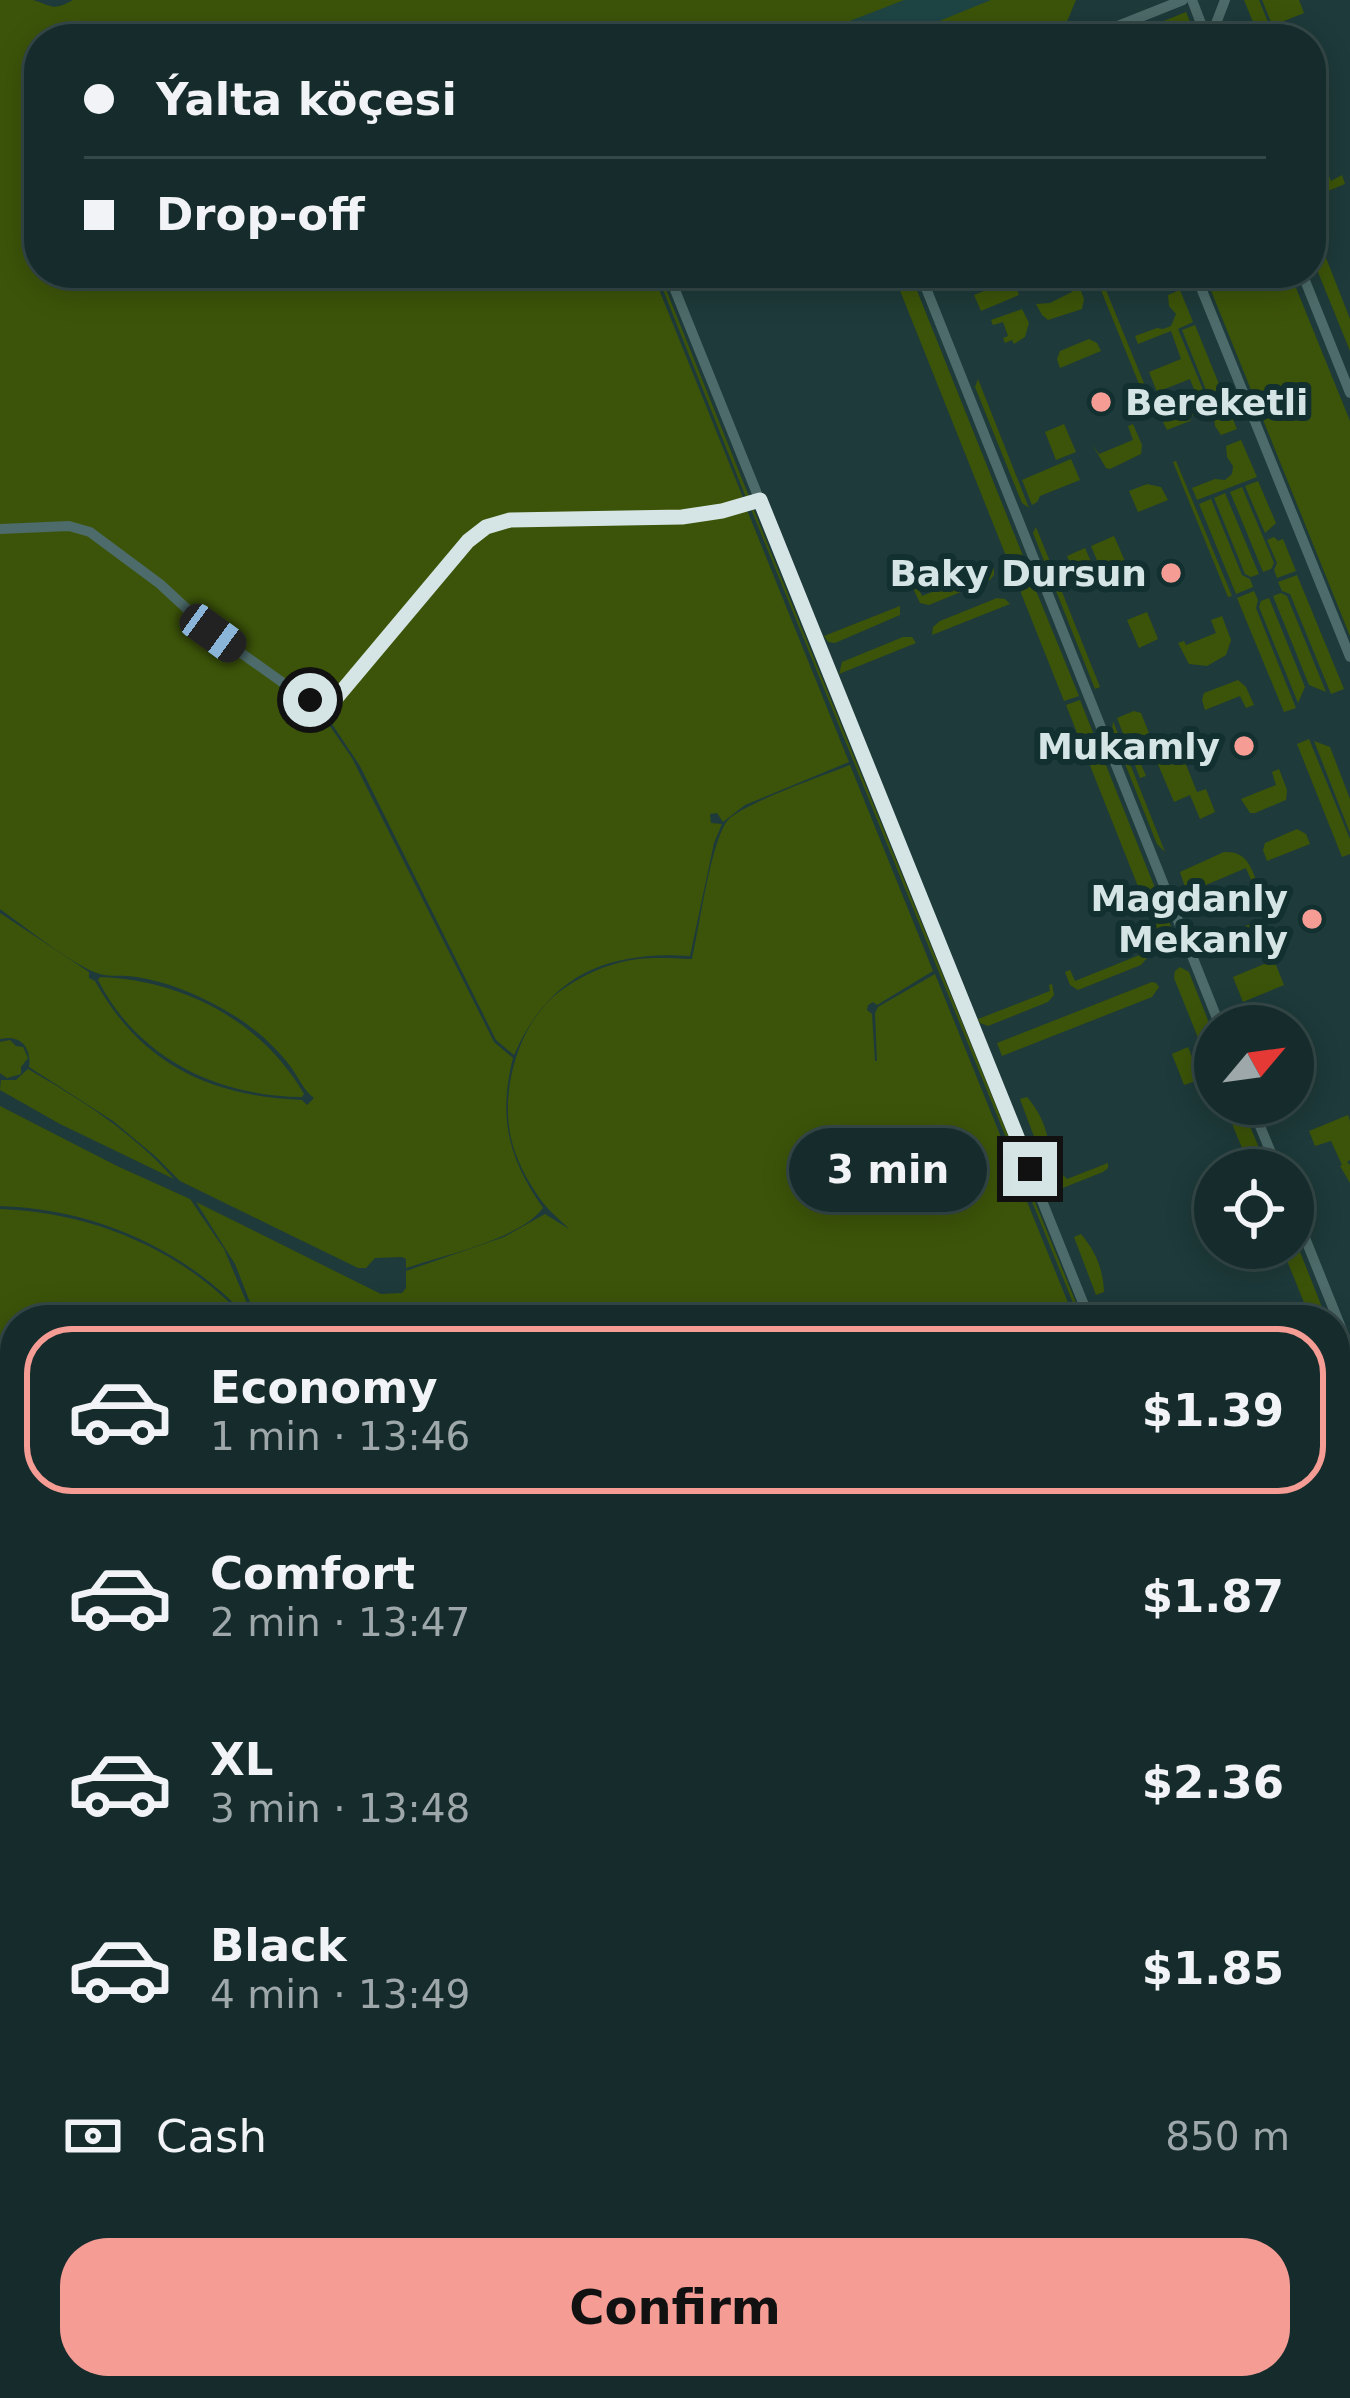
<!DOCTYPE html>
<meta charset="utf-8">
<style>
body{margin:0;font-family:"DejaVu Sans",sans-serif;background:#1f3434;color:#f1f3f6;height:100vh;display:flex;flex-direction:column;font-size:45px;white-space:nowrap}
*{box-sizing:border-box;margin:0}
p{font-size:39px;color:#9ea7a9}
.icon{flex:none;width:66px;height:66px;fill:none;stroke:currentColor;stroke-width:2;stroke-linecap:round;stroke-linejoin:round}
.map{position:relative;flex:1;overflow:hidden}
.panel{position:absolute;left:0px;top:1305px;width:1350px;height:1095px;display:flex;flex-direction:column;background:#162c2c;border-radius:48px 48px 0 0;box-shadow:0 6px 30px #0003,0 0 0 3px #354848}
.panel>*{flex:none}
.top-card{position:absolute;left:24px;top:24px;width:1302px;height:264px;border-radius:48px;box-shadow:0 6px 30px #0003,0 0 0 3px #354848;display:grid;align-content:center;height:264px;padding:0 60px;background:#162c2c}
.needle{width:78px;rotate:61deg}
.tools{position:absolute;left:1194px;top:1005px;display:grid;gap:24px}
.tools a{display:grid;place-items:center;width:120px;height:120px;border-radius:50%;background:#162c2c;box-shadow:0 6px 30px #0003,0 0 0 3px #354848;font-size:60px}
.end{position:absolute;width:54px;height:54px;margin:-27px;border:15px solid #d5e5e5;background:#111;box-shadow:0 0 0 6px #111}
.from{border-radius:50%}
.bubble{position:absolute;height:84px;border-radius:42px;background:#162c2c;box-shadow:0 6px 30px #0003,0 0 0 3px #354848;font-size:39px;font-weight:700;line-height:84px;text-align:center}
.car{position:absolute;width:36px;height:72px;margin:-36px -18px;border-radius:15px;box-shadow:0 0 9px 3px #0007;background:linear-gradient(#222 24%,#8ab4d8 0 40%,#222 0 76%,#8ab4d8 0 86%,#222 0)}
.top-card b{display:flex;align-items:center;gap:42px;height:114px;font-size:45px}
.top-card b+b{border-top:3px solid #354848}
.top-card i{width:30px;height:30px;background:#f1f3f6}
ul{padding:21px 0 0;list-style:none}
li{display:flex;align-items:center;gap:36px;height:168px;margin:0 24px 18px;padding:0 36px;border:6px solid transparent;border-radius:48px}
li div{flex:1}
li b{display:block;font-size:45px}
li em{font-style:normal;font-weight:700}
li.active{border-color:#f59c94}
li>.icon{width:108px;height:108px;stroke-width:1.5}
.pay{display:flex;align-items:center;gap:30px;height:132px;padding:0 60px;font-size:45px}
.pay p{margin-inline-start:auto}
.cta{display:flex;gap:24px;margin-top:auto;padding:24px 60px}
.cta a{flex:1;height:138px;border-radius:48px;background:#f59c94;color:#111;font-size:48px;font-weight:700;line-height:138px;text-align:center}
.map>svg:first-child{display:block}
.built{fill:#1e4544}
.green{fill:#3c5409}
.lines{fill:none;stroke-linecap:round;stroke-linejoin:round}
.minor{stroke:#4d6b6a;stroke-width:10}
.route{stroke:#d5e5e5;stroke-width:15}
.poi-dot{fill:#f59c94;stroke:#133030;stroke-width:4.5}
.labels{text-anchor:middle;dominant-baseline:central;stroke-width:12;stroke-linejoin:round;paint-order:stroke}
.poi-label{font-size:36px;font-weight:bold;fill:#d5e5e5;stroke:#133030;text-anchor:end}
</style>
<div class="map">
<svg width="1350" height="2398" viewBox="0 0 1350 2398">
<rect width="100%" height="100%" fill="#1e3a3a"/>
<polygon class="built" points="753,0 1001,0 906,39 771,39"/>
<g class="green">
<path d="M0 0C10 0 24 0 33 0 51 5 52 12 73 0H904L837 26 845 39H39V273H657L658 287 744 500 663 514 485 524 333 696 309 697 216 631 93 530 0 524Z"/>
<polygon points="991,0 1076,0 1066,24 1037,39 895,39"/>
<polygon points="1244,0 1259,0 1275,39 1260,39"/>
<polygon points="1262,0 1299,0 1304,13 1284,21 1291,39 1278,39"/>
<polygon points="1186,12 1197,39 1119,39"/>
<polygon points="1311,130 1331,181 1342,175 1345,184 1328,191 1320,188 1311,167"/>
<polygon points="1311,241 1323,250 1350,319 1350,351 1311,255"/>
<polygon points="661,273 664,273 665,287 750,499 747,500 662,287"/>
<polygon points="893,273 910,273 1025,561 1022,570 1015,571 1010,566"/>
<polygon points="1094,273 1099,273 1152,403 1146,401"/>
<polygon points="1204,273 1290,273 1350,421 1350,636"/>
<polygon points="1075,275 1084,299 1082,309 1048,320 1042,315 1036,304 1050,303 1072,292 1067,278"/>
<polygon points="1013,279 1019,295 981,311 974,295"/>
<polygon points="1180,290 1193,322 1178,329 1208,402 1200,405 1190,379 1157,392 1149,372 1181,359 1171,331 1138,344 1135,336 1157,328 1163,329 1171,326 1176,314 1169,306 1168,295"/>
<polygon points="1022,309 1029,323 1025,337 1014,344 1012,340 1005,343 1003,338 1008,336 1003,322 993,325 991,320"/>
<polygon points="1195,325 1223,394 1210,400 1182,330"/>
<polygon points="1089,339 1097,343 1101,351 1060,368 1057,359 1060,351"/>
<polygon points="978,379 1029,508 1022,503 975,387"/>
<polygon points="1224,398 1237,429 1221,435 1215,426 1214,416 1202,409 1194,412 1190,421 1167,430 1163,422"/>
<polygon points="1064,424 1076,452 1056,460 1045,432"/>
<polygon points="1133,424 1142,445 1141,454 1110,469 1106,468 1092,444 1099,454 1133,440 1128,426"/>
<polygon points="1241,440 1257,477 1197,500 1192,488 1215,479 1225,480 1232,474 1233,466 1227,457 1226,446"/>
<polygon points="1071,459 1080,480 1040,496 1037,502 1032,505 1022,480"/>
<polygon points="1176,461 1232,596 1228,597 1173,462"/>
<polygon points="1258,481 1276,523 1265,533 1245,486"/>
<polygon points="1147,484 1161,487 1168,500 1138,512 1129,491"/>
<polygon points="1242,487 1274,563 1271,569 1263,572 1230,492"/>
<polygon points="1225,493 1259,574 1251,577 1245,574 1214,498"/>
<polygon points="1211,499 1242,575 1250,579 1253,587 1236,594 1199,504"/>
<polygon points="753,508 1083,1320 1080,1320 751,509"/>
<path d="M747 510 849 762 745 805 723 822 717 813 710 814 711 823 722 824 714 843 690 956C607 951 549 975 514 1055L496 1040 360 766 320 706 341 698 481 534 504 525 676 521Z"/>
<polygon points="1036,527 1100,687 1095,689 1033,533"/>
<path d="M70 529 90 536 316 706 352 758 494 1042 513 1058C498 1117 508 1158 543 1208 520 1239 444 1255 406 1268V1259L402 1257 375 1258 366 1268H358L180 1181 155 1156 113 1121 29 1067C32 1047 20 1034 0 1039V913L89 972V978L95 981C141 1064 209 1096 302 1100L307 1105 314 1098C303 1090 297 1074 287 1062 269 1040 248 1023 223 1009 197 994 167 982 137 977 125 975 111 977 100 974 75 967 24 926 0 909V532Z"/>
<polygon points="1114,536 1131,575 1107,585 1091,546"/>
<polygon points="1274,537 1278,541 1283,539 1296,571 1277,578 1274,570 1277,563 1267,540"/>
<polygon points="1085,548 1099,580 1080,588 1067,556"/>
<polygon points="994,567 994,575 990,580 929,605 920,603 913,588 917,586 922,596"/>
<polygon points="1297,575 1344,689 1331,694 1290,594 1282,591 1278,582"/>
<polygon points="1027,583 1035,588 1079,696 1064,701 1021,593 1021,587"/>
<polygon points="1254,591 1258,600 1256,608 1296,708 1284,712 1237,598"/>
<polygon points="1281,593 1287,596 1326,692 1309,685 1273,596"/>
<polygon points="997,598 1005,599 1010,604 932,635 933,627 940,621"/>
<polygon points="1269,598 1305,687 1298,703 1259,607 1261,601"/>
<polygon points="900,606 900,615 835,643 828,642 824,636"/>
<polygon points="1147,612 1158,639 1139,648 1127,620"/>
<polygon points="1222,616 1231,640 1226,655 1207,666 1189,664 1178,643 1184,641 1186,645 1216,633 1211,620"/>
<polygon points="903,637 912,637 916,643 839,674 842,662"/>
<polygon points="1238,680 1246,687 1254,705 1246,708 1240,696 1205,710 1202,700 1204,693"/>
<polygon points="1080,700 1155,888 1141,894 1066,705"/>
<polygon points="1134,711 1141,713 1149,733 1131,741 1146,776 1140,778 1117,718"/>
<polygon points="1113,721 1165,852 1157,844 1112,731"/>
<polygon points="1309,739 1350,839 1350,854 1342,857 1297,744"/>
<polygon points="1314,741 1330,747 1350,799 1350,833"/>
<polygon points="1181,752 1197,792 1206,789 1215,812 1200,819 1190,795 1174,802 1157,762"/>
<path d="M850 765 933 971 877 1005 873 1002 868 1005 867 1010 872 1014 875 1061H877L875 1013 878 1007 935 974 1075 1320H257L235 1264 196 1202 381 1294 402 1293 406 1288V1271L504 1237 545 1214 569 1229C563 1222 551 1213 544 1204 531 1187 519 1166 513 1146 498 1096 517 1024 559 992 576 979 598 968 618 963 642 956 667 958 692 959 699 930 711 840 728 820 742 804 825 775 850 765Z"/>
<polygon points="1279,769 1287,790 1286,800 1255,813 1250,813 1241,799 1276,785 1272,772"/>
<polygon points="1297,829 1306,834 1310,844 1267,861 1263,850 1265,843"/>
<path d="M1224 852C1246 851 1250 865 1257 882L1255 889 1246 868 1187 893 1180 872Z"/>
<polygon points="1157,892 1178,944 1177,951 1172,955 1163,950 1142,898"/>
<polygon points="1253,923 1262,943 1237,953 1229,933"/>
<polygon points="1144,946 1147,958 1141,965 1078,990 1070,985 1065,972 1070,970 1075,981 1142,954 1140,948"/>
<polygon points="1274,960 1284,985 1243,1002 1233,977"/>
<polygon points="1180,967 1189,972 1215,1038 1215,1080 1174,978 1175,971"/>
<path d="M100 977C183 980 262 1021 304 1094L302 1097C216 1096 138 1058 98 980Z"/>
<polygon points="1152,982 1156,983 1159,987 1152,997 1002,1056 997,1043"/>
<polygon points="1052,984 1054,995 1048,1002 988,1026 980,1023 978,1019 1050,991 1049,985"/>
<polygon points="10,1040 16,1046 23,1047 28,1058 21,1067 21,1074 7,1078 0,1073 0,1042"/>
<polygon points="1188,1047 1201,1079 1184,1085 1172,1054"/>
<path d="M28 1069C80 1099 134 1133 174 1179L60 1124 0 1090 1 1080H16Z"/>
<path d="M1027 1097C1042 1115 1048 1131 1050 1155L1042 1158 1020 1099Z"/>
<polygon points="1224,1104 1241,1104 1268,1170 1251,1170"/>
<path d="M0 1106 117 1166 190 1199 224 1249 254 1320H250C186 1249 95 1209 0 1206Z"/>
<polygon points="1348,1115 1350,1121 1350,1160 1347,1162 1350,1165 1350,1183 1340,1166 1342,1165 1331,1141 1315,1146 1309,1131"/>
<polygon points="1108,1163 1108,1168 1103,1172 1055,1191 1047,1169 1054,1166 1067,1179"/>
<path d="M0 1209C92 1212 184 1250 246 1320H15V1618L0 1559Z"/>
<path d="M1081 1234C1096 1252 1103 1269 1104 1292L1096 1295 1074 1237Z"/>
<polygon points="1293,1234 1327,1320 1311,1320 1282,1248 1293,1248"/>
<polygon points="1335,1339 1350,1377 1350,1399 1343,1402 1335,1381"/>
<path d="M0 1581C21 1659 19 1739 0 1817L9 1754 12 1697 10 1653Z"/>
<polygon points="15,1776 15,1867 0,1859 0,1836"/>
<polygon points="9,1962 15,1965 15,2025 12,2031 0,2025 0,1978"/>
<polygon points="1335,1978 1350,2013 1350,2338 1335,2357"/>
<polygon points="0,2114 15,2121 15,2385 1314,2385 1304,2398 0,2398"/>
</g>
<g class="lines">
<g class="minor">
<polyline points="1192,0 1207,39"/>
<polyline points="1085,39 1183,0"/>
<polyline points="1210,39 1225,0"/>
<polyline points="673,273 675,290 1090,1320"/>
<polyline points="920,273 1220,1026"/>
<polyline points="1195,273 1350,657"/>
<polyline points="1302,273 1350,393"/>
<polyline points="0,529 69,526 90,532 160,584 213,633 303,697 320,702 339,695 468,541 486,527 510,520 682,516 721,511 760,500"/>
<polyline points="1251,1104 1278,1170"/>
<polyline points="1293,1208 1350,1350"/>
<polyline points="0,1646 2,1707 0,1752"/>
<polyline points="1335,1943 1350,1979"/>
<polyline points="1335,2378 1350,2359"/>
<polyline points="1320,2398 1330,2385"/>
</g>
</g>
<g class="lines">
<polyline class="route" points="310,700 326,702 337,697 468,541 486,527 510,520 682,517 722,511 760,500 1030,1169"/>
</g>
<g class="poi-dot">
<circle cx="1101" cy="402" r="12"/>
<circle cx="1171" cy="573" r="12"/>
<circle cx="1244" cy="746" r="12"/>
<circle cx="1312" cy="919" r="12"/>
</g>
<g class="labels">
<g class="poi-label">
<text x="1125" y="402" text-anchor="start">Bereketli</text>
<text x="1147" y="573">Baky Dursun</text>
<text x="1220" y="746">Mukamly</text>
<text x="1288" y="898">Magdanly<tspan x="1288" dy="41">Mekanly</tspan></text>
</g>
</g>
</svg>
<div class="tools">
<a><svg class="needle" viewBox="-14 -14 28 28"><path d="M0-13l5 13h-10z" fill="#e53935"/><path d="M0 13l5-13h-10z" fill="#9ea7a9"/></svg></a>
<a><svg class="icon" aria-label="locate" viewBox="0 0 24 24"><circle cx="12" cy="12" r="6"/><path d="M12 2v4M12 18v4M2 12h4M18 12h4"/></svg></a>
</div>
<i class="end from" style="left:310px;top:700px"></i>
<i class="end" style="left:1030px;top:1169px"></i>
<div class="bubble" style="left:789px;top:1128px;width:198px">3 min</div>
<i class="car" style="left:213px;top:633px;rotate:126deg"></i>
<div class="top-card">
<b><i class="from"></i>Ýalta köçesi</b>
<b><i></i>Drop-off</b>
</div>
<section class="panel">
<ul>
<li class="active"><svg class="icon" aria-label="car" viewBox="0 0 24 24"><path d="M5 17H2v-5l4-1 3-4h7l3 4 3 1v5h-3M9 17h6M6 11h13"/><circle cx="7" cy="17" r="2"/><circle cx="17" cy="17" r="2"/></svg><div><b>Economy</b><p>1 min · 13:46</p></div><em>$1.39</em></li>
<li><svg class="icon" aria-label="car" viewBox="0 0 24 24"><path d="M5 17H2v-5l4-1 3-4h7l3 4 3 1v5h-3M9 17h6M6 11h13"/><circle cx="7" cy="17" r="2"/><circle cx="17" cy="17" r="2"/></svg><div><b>Comfort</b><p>2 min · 13:47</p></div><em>$1.87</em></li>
<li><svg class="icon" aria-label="car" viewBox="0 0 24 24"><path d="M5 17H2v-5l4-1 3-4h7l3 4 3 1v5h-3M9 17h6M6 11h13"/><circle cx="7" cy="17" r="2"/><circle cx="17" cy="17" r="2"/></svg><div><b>XL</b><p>3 min · 13:48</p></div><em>$2.36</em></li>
<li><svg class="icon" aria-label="car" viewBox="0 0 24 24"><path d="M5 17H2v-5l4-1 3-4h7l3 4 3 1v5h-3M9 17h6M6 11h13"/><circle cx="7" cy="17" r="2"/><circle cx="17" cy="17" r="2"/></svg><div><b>Black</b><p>4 min · 13:49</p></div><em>$1.85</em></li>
</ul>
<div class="pay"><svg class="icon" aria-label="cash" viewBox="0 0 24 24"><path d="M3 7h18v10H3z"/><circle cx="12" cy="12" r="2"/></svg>Cash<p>850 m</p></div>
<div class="cta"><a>Confirm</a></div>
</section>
</div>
